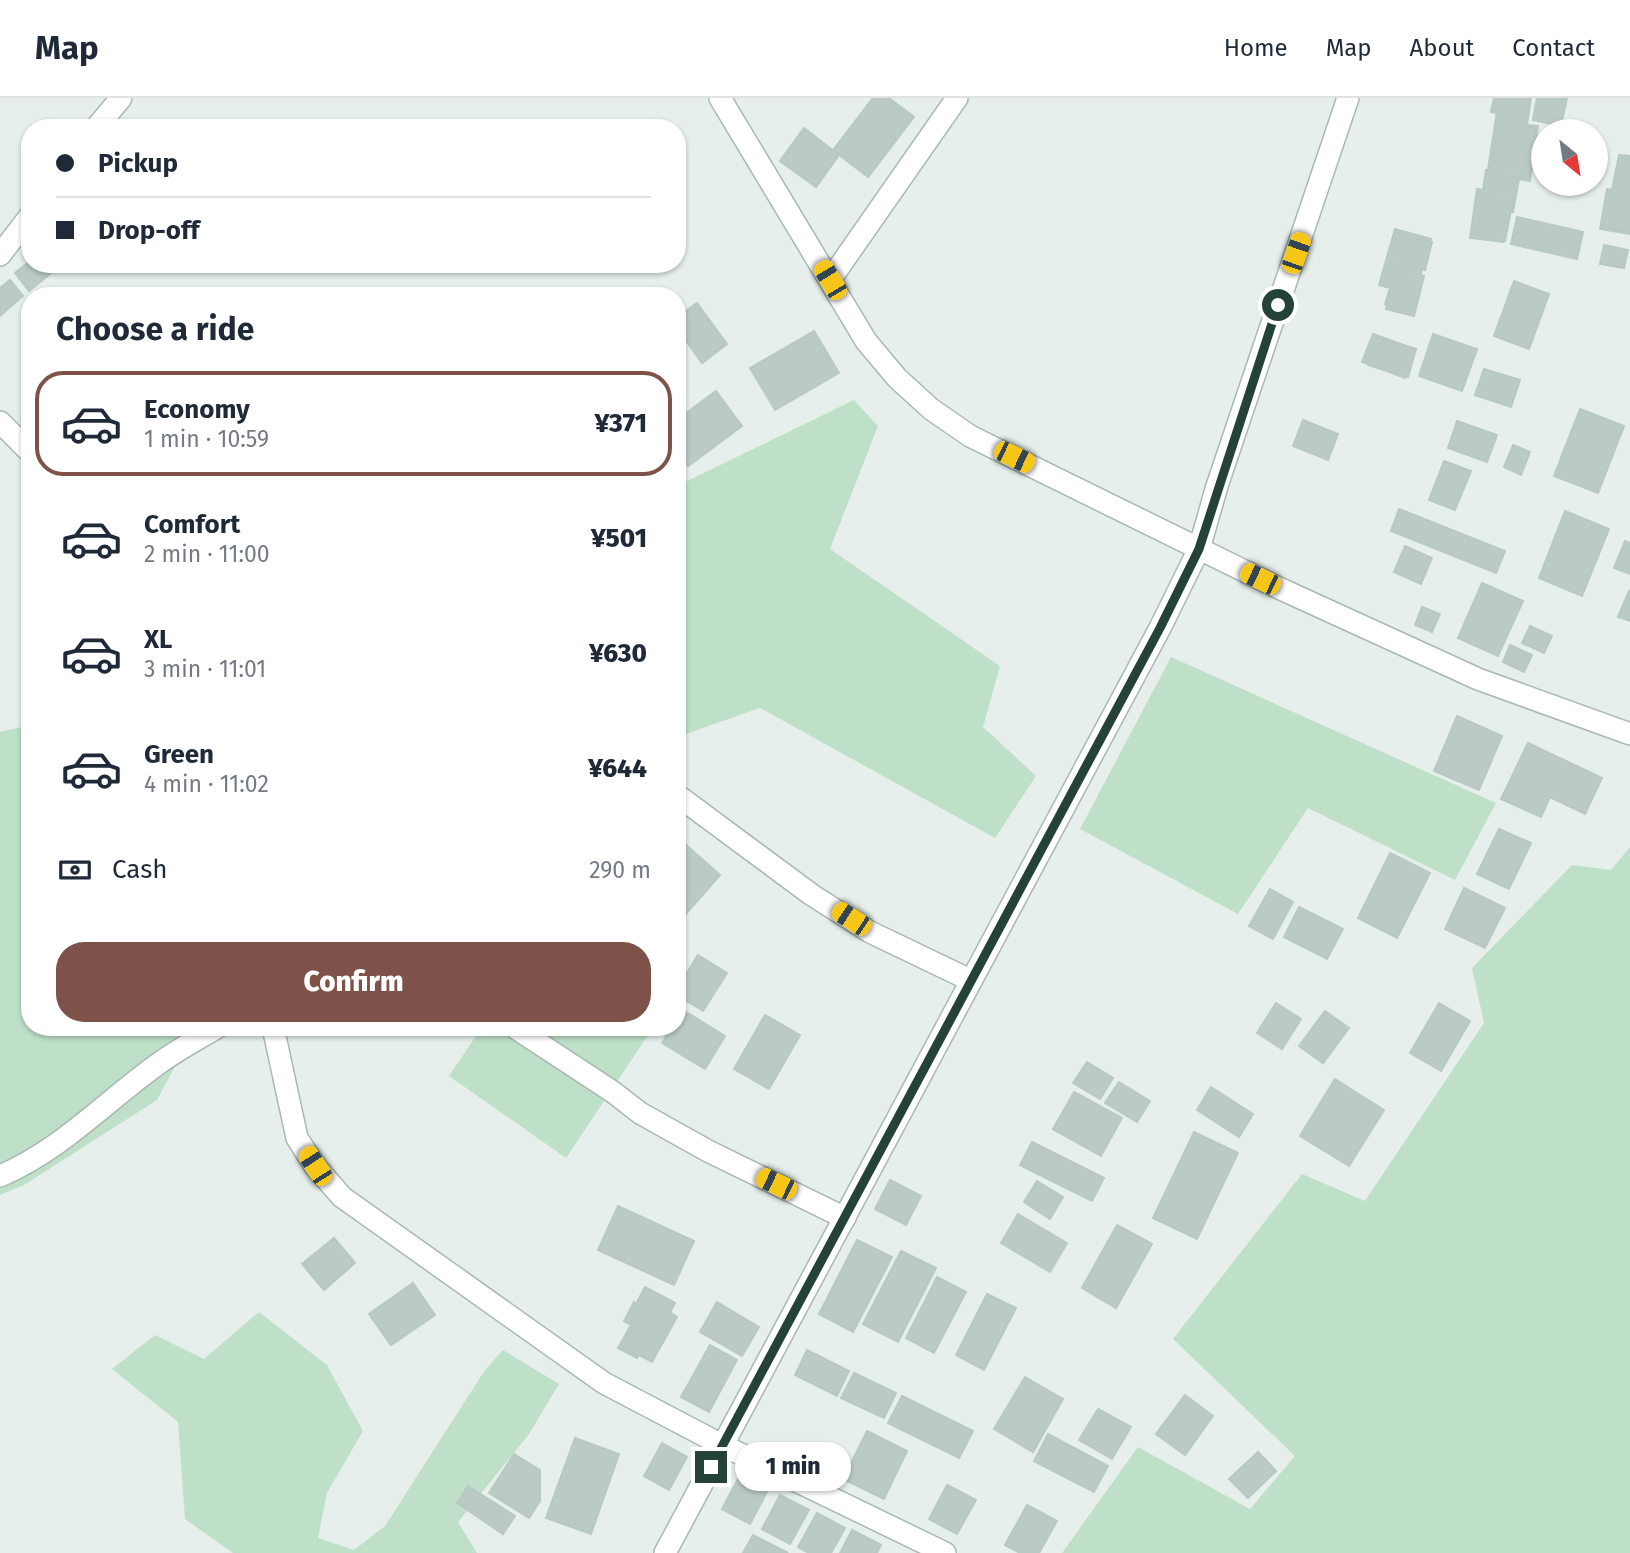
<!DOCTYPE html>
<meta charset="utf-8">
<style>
body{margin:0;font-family:"Fira Sans",sans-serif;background:#f2f2f3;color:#1f2937;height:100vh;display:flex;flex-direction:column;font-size:26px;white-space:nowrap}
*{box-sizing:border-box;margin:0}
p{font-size:23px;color:#747a83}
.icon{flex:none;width:38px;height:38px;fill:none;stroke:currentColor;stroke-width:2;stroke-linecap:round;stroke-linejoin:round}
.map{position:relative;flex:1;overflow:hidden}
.details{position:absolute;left:21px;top:189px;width:665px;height:749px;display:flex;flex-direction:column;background:#fff;border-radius:28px;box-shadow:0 2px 5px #0004}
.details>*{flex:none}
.hud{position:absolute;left:21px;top:21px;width:665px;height:154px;border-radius:28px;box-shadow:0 2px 5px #0004;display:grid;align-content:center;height:154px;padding:0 35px;background:#fff}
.needle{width:46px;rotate:150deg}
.controls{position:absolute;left:1531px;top:21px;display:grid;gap:14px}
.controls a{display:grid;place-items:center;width:77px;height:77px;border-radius:50%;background:#fff;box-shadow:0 2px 5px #0004;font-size:35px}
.end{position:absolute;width:32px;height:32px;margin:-16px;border:9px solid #24423a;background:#fff;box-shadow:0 0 0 4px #fff}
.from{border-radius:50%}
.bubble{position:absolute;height:49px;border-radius:24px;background:#fff;box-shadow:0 2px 5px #0004;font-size:23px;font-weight:800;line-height:49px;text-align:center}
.car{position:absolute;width:21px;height:42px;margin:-21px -10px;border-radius:9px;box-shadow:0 0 5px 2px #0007;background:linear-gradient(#f5c518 24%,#345 0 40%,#f5c518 0 76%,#345 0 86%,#f5c518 0)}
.hud b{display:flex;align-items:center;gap:24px;height:66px;font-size:26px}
.hud b+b{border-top:2px solid #e0e1e3}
.hud i{width:18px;height:18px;background:#1f2937}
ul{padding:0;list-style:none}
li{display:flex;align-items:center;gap:21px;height:105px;margin:0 14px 10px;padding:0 21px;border:4px solid transparent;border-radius:28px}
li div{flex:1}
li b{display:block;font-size:26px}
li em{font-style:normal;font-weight:800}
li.current{border-color:#7f5249}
li>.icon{width:63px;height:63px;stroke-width:1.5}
h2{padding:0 35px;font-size:32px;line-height:84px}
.pay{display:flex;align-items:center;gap:18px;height:77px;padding:0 35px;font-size:26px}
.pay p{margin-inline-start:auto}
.action{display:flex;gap:14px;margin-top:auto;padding:14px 35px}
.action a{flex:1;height:80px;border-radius:28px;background:#7f5249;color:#fff;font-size:28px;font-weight:800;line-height:80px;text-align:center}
header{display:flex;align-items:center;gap:42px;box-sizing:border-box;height:98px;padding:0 35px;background:#fff;border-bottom:2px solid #e0e1e3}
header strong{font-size:33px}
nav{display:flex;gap:38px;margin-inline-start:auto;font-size:24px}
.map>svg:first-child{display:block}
.green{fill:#bfe0c8}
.building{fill:#bbcac4;stroke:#b8c9c2;stroke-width:2}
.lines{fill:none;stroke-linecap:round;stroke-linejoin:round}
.minor-casing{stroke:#a8b8b2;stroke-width:24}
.minor{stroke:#fff;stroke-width:21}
.route{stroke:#24423a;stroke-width:9}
</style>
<header>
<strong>Map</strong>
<nav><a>Home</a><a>Map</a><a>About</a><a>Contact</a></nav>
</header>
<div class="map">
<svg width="1630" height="1455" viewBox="0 0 1630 1455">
<rect width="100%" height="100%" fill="#e6efeb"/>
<g class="green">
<polygon points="854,302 878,328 830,451 1000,568 983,629 1036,678 995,740 760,610 677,639 677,388"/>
<polygon points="1171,559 1496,705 1455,782 1308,710 1238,816 1080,731"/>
<polygon points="30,627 30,929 196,929 157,1002 24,1087 0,1097 0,634"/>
<polygon points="1630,749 1630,1455 1062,1455 1138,1349 1250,1411 1295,1358 1173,1241 1302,1076 1365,1103 1484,925 1472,870 1572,767 1611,772"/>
<polygon points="482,929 635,929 648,937 566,1060 449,978"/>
<polygon points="259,1214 327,1267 363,1333 327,1395 318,1440 354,1452 385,1428 485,1272 503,1252 559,1286 529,1336 458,1424 477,1455 233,1455 185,1421 178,1324 112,1271 155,1237 204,1261"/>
</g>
<g class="building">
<polygon points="873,0 889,0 914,19 868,79 833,52"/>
<polygon points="1494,0 1530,0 1526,21 1491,14"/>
<polygon points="1499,0 1531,0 1527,27 1538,28 1530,83 1519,81 1513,114 1508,113 1503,144 1470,140 1477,91 1483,92 1486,72 1488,72"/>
<polygon points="1537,0 1567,0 1561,28 1533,22"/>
<polygon points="1499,23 1536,29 1529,80 1490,74"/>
<polygon points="804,30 839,57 816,89 780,63"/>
<polygon points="1619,57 1630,58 1630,136 1600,131 1607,91 1612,92"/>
<polygon points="1623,60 1630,61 1630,134 1608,129"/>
<polygon points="1485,96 1513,102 1505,143 1476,137"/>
<polygon points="1517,119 1583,134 1577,161 1511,146"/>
<polygon points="1395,131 1431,141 1410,214 1385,206 1390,190 1379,187"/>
<polygon points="1397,135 1432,144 1425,172 1390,164"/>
<polygon points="1604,147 1628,152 1624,170 1600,166"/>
<polygon points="30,163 30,166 62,166 29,193 15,175"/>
<polygon points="1396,171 1424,178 1414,218 1386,211"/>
<polygon points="10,182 23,198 0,218 0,190"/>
<polygon points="1514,183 1549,196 1529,251 1494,238"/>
<polygon points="697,205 727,246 702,265 677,230 677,219"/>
<polygon points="814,233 839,275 775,312 750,270"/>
<polygon points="1373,236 1415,251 1405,280 1362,264"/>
<polygon points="1433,236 1477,251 1462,293 1419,278"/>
<polygon points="1376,239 1416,251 1408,279 1368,267"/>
<polygon points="1484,271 1520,282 1511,309 1475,297"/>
<polygon points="716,293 742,328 688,368 677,354 677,322"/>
<polygon points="1580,311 1624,328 1598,395 1554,378"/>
<polygon points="1303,322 1338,336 1328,362 1293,348"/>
<polygon points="1457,323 1497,337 1487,364 1448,350"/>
<polygon points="1513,347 1530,354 1521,377 1504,369"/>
<polygon points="1444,363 1471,373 1455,412 1429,402"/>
<polygon points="1399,411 1505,453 1496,475 1391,433"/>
<polygon points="1565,413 1609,431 1582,498 1539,480"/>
<polygon points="1625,443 1630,445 1630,476 1614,470"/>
<polygon points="1405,448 1432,460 1421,486 1394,474"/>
<polygon points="1482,485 1523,503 1498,558 1458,540"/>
<polygon points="1629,493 1630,493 1630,523 1618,519"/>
<polygon points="1422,509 1440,516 1432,534 1415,527"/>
<polygon points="1530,528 1552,538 1544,555 1522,545"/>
<polygon points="1510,547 1532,557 1524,574 1503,564"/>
<polygon points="1457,618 1502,638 1479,692 1434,673"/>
<polygon points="1528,645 1602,680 1585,716 1550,699 1541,719 1501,701"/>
<polygon points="1499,731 1531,745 1509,791 1477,776"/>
<polygon points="685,746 720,777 677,826 677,756"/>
<polygon points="1390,755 1430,775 1397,840 1358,820"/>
<polygon points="1464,790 1505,810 1485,850 1445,831"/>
<polygon points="1270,791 1293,804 1273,841 1249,828"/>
<polygon points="1299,809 1343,831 1327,861 1284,839"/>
<polygon points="698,857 727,875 703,913 677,897 677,891"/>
<polygon points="1276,905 1301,921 1282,951 1257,935"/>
<polygon points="1439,905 1470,923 1441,973 1410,955"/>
<polygon points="683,912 725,938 705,971 662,945 672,929 677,929 677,921"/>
<polygon points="1325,913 1349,930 1323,965 1299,948"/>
<polygon points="765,917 800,937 769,991 734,971"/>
<polygon points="1087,964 1113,980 1100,1001 1073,985"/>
<polygon points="1335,981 1384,1012 1349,1068 1300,1038"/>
<polygon points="1119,984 1150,1003 1137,1024 1105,1005"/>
<polygon points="1211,989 1253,1016 1239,1039 1197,1012"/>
<polygon points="1074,994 1122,1020 1101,1058 1053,1031"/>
<polygon points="1194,1034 1238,1055 1197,1141 1153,1120"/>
<polygon points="1032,1044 1104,1080 1092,1103 1020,1067"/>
<polygon points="890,1082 921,1098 906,1127 875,1111"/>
<polygon points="1037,1083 1063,1099 1050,1121 1024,1104"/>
<polygon points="618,1108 694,1143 674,1187 598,1152"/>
<polygon points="1018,1116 1067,1145 1050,1174 1001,1145"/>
<polygon points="1117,1127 1152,1146 1116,1210 1082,1190"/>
<polygon points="334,1140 355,1165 324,1192 302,1166"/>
<polygon points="857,1142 892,1159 853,1234 819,1216"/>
<polygon points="901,1153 936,1170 898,1244 863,1226"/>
<polygon points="937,1179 966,1194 934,1255 906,1240"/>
<polygon points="413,1185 435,1217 391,1247 369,1216"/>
<polygon points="645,1189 675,1205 670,1214 677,1219 652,1264 639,1257 637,1260 618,1250 631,1227 624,1223 634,1204 636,1206"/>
<polygon points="987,1196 1016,1210 984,1272 956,1257"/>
<polygon points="717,1204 759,1229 742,1258 700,1234"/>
<polygon points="710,1247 737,1262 709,1314 681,1299"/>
<polygon points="807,1252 849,1273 837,1298 795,1277"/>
<polygon points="854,1275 896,1295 884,1320 841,1300"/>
<polygon points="1025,1279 1063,1301 1033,1354 994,1331"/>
<polygon points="1185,1297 1213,1318 1185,1357 1156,1336"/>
<polygon points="902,1298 973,1333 959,1360 888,1325"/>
<polygon points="1098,1311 1131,1329 1112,1361 1079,1342"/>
<polygon points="867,1333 907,1353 884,1401 843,1381"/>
<polygon points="1048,1336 1108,1368 1094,1394 1034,1363"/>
<polygon points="575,1340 619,1356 591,1436 546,1420"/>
<polygon points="662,1345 687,1359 669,1392 644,1378"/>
<polygon points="1258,1354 1276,1373 1248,1400 1229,1381"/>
<polygon points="514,1356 540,1372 540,1403 529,1420 489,1395"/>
<polygon points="740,1377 768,1392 750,1426 722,1411"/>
<polygon points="947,1387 976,1402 957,1436 929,1421"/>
<polygon points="468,1388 515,1418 503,1436 457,1405"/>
<polygon points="780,1397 809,1412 790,1446 762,1431"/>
<polygon points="1027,1407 1057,1423 1039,1455 1020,1455 1005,1447"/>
<polygon points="817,1415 845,1430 831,1455 809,1455 798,1449"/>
<polygon points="852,1432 881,1447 877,1455 840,1455"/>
<polygon points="753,1437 788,1455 743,1455"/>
</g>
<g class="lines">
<defs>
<g id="minor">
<polyline points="720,0 866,243 897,280 931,311 970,338 1281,491 1478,581 1630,636"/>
<polyline points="96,30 121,0"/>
<polyline points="0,157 30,118"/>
<polyline points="830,182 957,0"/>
<polyline points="0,324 30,354"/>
<polyline points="677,697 812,797 870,834 970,882"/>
<polyline points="273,929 297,1040 315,1068 342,1099 604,1285 722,1347 945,1455"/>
<polyline points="514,929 613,994 640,1015 708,1053 845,1120"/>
<path d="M0 1078C61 1052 105 1004 158 966 177 952 198 941 218 929"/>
<polyline points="665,1455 1160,530 1199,451 1217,388 1348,0"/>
</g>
</defs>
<use href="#minor" class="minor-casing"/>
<use href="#minor" class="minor"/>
</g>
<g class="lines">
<polyline class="route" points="711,1369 1160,530 1199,451 1278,207"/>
</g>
</svg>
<div class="controls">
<a><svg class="needle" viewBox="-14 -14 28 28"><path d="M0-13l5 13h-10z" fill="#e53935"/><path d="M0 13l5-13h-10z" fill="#747a83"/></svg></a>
</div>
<i class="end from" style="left:1278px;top:207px"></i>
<i class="end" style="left:711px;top:1369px"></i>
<div class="bubble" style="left:735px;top:1344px;width:116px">1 min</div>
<i class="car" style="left:1296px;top:155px;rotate:19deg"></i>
<i class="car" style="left:830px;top:182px;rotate:329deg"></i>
<i class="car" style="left:1014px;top:359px;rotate:116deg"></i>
<i class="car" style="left:1260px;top:481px;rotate:296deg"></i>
<i class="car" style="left:851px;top:821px;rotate:303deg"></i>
<i class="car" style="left:315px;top:1068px;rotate:327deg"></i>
<i class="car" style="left:776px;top:1086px;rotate:296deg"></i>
<div class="hud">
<b><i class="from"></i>Pickup</b>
<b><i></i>Drop-off</b>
</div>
<section class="details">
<h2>Choose a ride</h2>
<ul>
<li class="current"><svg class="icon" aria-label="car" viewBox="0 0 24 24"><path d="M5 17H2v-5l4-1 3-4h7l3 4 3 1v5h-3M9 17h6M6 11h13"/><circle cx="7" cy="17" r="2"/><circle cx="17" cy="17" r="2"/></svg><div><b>Economy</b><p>1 min · 10:59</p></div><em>¥371</em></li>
<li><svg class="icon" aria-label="car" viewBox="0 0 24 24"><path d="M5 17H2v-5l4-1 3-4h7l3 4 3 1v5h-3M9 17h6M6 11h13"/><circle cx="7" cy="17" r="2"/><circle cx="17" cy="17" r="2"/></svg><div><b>Comfort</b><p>2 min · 11:00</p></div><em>¥501</em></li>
<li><svg class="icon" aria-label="car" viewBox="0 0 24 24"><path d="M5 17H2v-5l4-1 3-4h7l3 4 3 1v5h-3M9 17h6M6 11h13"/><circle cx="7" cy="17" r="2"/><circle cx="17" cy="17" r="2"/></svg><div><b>XL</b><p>3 min · 11:01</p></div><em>¥630</em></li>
<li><svg class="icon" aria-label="car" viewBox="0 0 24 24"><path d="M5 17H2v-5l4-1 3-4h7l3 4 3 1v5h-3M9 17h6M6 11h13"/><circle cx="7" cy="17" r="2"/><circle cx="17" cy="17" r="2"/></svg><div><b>Green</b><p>4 min · 11:02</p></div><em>¥644</em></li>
</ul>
<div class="pay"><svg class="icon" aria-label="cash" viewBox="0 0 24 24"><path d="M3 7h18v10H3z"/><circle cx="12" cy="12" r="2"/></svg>Cash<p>290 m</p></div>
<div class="action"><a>Confirm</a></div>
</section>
</div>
